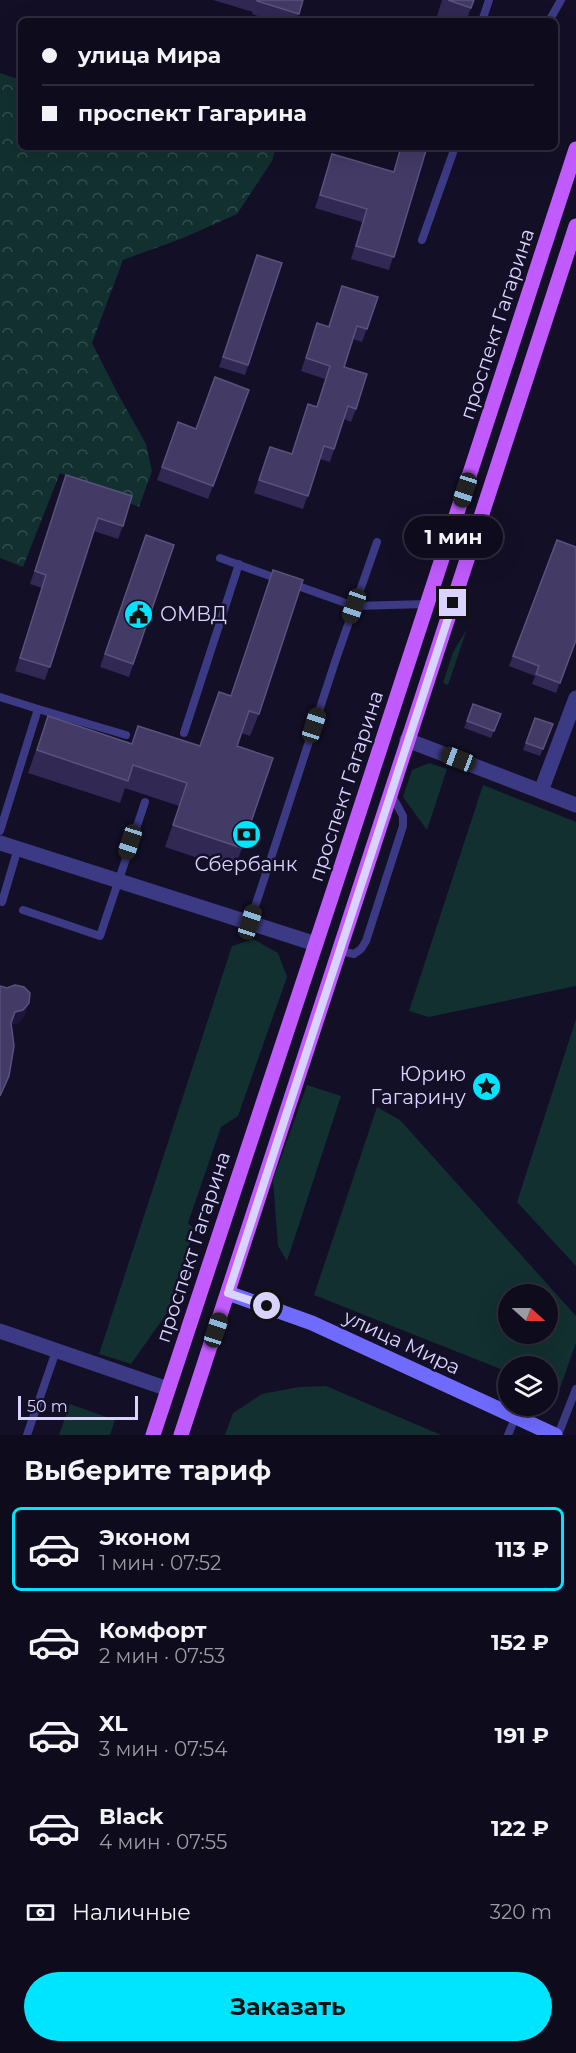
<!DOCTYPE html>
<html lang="ru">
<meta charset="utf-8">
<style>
body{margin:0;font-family:Montserrat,sans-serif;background:#171425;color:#f1f3f6;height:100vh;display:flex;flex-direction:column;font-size:22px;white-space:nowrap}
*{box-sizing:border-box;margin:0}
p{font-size:20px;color:#9b9ba3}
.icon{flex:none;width:33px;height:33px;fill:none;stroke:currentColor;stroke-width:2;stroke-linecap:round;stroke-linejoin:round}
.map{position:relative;height:1435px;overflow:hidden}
.panel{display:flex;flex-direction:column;background:#0e0b1c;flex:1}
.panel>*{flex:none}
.guide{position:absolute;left:18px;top:18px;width:540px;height:132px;border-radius:9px;box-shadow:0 6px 24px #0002,0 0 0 2px #2e2b3b;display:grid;align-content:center;height:132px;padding:0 24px;background:#0e0b1c}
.needle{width:39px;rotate:111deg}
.buttons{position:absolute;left:498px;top:1284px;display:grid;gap:12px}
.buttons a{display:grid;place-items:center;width:60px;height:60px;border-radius:50%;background:#0e0b1c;box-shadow:0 6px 24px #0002,0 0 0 2px #2e2b3b;font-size:30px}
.scale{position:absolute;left:18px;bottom:15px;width:120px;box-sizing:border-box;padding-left:6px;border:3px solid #d9d4ff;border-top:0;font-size:16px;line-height:21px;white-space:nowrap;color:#d9d4ff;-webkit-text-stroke:4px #130f26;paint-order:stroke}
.end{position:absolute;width:27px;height:27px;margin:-14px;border:8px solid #d9d4ff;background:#111;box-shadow:0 0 0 3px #111}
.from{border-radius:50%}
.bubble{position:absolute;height:42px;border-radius:21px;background:#0e0b1c;box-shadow:0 6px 24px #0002,0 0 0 2px #2e2b3b;font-size:20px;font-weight:700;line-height:42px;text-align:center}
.car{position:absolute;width:18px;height:36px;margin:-18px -9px;border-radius:8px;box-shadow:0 0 4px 2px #0007;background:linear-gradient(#222 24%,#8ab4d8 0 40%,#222 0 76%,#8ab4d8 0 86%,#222 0)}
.guide b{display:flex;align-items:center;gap:21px;height:57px;font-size:22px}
.guide b+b{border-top:2px solid #2e2b3b}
.guide i{width:15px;height:15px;background:#f1f3f6}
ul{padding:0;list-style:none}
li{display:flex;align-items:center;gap:18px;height:84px;margin:0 12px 9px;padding:0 12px;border:3px solid transparent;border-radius:9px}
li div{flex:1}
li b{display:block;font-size:22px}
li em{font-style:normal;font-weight:700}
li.current{border-color:#00e5ff}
li>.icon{width:54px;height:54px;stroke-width:1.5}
h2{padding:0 24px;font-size:27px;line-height:72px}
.pay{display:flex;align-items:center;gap:15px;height:66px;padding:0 24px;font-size:22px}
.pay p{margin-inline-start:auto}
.action{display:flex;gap:12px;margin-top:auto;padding:12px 24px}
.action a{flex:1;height:69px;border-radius:36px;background:#00e5ff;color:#111;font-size:24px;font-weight:700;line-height:69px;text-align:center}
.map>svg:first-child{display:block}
.green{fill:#12302f;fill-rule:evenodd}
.forest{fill:url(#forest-crowns)}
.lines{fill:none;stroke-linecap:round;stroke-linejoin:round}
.service{stroke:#3d3a85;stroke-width:8}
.minor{stroke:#3d3a85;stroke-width:15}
.tertiary{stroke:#3d3a85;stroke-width:15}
.secondary{stroke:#6f6bff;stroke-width:15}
.primary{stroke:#c25bff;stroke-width:15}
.wall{fill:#312854}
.shaded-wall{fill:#1d163a}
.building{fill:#433a66;stroke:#5a527e;stroke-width:1.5}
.route{stroke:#d9d4ff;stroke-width:8}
.labels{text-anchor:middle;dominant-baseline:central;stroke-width:5;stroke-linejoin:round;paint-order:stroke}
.street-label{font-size:20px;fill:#d9d4ff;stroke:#130f26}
.poi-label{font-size:20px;fill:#d9d4ff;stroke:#130f26;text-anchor:start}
</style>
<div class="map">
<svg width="576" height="1435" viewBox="0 0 576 1435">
<defs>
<pattern id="forest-crowns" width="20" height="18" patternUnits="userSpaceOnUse" patternTransform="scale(1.5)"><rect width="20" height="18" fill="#12302f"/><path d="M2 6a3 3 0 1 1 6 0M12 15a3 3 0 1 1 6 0" fill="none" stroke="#344d4e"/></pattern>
</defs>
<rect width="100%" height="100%" fill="#130f26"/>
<g class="green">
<polygon points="467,629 448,685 443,683 453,652"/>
<polygon points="429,763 447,769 427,830 403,797 412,770"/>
<polygon points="483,785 576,822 576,986 429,1017 409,1011"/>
<polygon points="253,939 278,953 287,977 238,1116 221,1127 188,1223 194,1229 167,1313 131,1364 99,1354 232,946"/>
<polygon points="576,1019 576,1266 517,1202"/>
<polygon points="307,1085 341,1096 287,1261 278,1246 273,1180"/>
<path d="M377 1107 400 1120 576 1316V1343L559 1391 548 1387V1366H508V1372L314 1295ZM508 1294H548V1334H508Z"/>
<polygon points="326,1386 441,1435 225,1435 233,1413 262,1394 299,1387"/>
<polygon points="70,1404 115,1420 110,1435 59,1435"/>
</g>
<polygon class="forest" points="0,73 21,80 21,147 276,147 272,161 237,214 183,238 123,260 92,343 118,394 146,444 152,471 139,507 60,473 23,567 0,558"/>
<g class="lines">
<g class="service">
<polyline points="482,21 489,0"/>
<polyline points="549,21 561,0"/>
<polyline points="422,240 455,147"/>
<polyline points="220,558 354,606 427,604"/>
<polyline points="0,697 38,709"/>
<polyline points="184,733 239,564"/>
<polyline points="0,831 38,709 126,735"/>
<polyline points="0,901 2,902 18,848"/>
<polyline points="23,910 100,936 145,802"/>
<polyline points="250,922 336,659 377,542"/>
<polyline points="340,951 354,954 361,949 366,941 403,826 403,816 391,794"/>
<polyline points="27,1435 56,1351"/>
<polyline points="508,1435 515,1418"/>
<polyline points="558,1435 576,1389"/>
</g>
<g class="minor">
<polyline points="541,791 576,698"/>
<polyline points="0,843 316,944"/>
<polyline points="0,1331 168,1389"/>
</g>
<polyline class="tertiary" points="407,740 576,805"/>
<polyline class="secondary" points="228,1293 312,1323 555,1435"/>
<g class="primary">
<polyline points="153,1435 332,895 576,149"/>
<polyline points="181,1435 576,226"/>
</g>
</g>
<g class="wall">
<polygon points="213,0 303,0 296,21 273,21 252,14 253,12"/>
<polygon points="442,0 474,0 466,21 451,21 437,16"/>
<polygon points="401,147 427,147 389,270 351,259 362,222 315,208 332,154 393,172"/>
<polygon points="257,255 282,263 245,375 219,367"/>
<polygon points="342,286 378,297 362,342 353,339 344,367 356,409 351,422 344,419 330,462 320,459 303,509 254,493 270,447 292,454 308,404 316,407 325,379 301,371 317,323 328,326"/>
<polygon points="249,390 208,499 157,480 178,422 196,429"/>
<polygon points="66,475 123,526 118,539 94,531 45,680 15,671 42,588 30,584"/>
<polygon points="146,535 174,545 129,677 100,667"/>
<polygon points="557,540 576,640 556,693 532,684 535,676 509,666"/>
<polygon points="273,570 259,714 250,736 241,733 237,746 242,848 234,870 165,847 179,806 125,788 120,803 28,773 48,716 132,744 138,726 200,746 219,692 231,695"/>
<polygon points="473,704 501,714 491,738 464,728"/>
<polygon points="535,718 553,724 540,756 523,750"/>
</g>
<polygon class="shaded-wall" points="29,1003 25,1016 19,1023 10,1025 15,1012"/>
<g class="building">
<polygon points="257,0 303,0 299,14 257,1"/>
<polygon points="448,0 474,0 471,8"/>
<polygon points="401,147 427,147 394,257 356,246 367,209 320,195 332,154 394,172"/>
<polygon points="257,255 282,263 248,365 223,357"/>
<polygon points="342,286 378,297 367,329 357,326 344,367 367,374 356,409 348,406 334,449 324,446 308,496 259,480 270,447 292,454 308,404 317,407 330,366 306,358 317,323 329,327"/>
<polygon points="215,377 249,390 213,486 162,467 178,422 196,429"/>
<polygon points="66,475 132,496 123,526 98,518 50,667 20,658 46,575 35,571"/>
<polygon points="146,535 174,545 133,664 105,654"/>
<polygon points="557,540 576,547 576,640 560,683 536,674 539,666 513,656"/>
<polygon points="273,570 303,580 259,714 249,711 237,746 273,758 242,848 173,825 187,783 133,765 128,781 37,750 48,716 132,744 138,726 200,746 219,692 231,696"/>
<polygon points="473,704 501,714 494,731 467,721"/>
<polygon points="535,718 553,724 543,749 526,743"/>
<polygon points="15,985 24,987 30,993 29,1003 23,1010 15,1012 11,1023 14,1046 9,1076 0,1096 0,986 7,988"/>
</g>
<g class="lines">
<polyline class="route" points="267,1306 228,1293 453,603"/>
</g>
<defs>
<symbol id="civic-disc" viewBox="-11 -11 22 22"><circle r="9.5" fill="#00e5ff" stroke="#130f26"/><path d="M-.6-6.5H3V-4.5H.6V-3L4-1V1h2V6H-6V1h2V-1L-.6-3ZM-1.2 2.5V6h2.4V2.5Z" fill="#111"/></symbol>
<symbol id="bank-disc" viewBox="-11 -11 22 22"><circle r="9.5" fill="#00e5ff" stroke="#130f26"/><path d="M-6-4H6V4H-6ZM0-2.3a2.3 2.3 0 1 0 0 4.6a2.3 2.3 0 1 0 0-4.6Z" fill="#111"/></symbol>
<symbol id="sight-disc" viewBox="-11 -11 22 22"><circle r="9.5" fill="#00e5ff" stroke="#130f26"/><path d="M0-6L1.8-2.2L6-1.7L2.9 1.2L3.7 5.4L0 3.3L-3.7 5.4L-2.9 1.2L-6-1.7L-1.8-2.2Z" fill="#111"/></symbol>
</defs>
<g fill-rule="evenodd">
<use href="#civic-disc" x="122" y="598" width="33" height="33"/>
<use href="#bank-disc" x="230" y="818" width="33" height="33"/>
<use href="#sight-disc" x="470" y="1070" width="33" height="33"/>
</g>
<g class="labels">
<g class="street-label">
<text transform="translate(497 324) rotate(-72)">проспект Гагарина</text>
<text transform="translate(346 786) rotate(-72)">проспект Гагарина</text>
<text transform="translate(193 1247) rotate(-72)">проспект Гагарина</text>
<text transform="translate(402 1342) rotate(25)">улица Мира</text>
</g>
<g class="poi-label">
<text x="160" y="614">ОМВД</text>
<text x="246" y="864" text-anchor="middle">Сбербанк</text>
<text x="466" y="1074" text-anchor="end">Юрию<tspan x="466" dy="23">Гагарину</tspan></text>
</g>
</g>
</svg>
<div class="buttons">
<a><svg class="needle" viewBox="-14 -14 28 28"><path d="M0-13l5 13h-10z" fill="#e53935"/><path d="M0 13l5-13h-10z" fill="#9b9ba3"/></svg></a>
<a><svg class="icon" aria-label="layers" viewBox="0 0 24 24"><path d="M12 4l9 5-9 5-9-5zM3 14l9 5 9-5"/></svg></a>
</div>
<div class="scale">50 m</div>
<i class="end from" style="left:267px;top:1306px"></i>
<i class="end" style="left:453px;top:603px"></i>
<div class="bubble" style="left:404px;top:516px;width:99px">1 мин</div>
<i class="car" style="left:465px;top:490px;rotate:198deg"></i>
<i class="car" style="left:354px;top:606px;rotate:199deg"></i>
<i class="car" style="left:314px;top:725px;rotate:18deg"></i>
<i class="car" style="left:458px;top:759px;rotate:291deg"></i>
<i class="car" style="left:130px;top:842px;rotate:198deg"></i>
<i class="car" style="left:250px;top:922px;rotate:18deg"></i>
<i class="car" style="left:216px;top:1330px;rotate:18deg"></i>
<div class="guide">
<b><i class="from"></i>улица Мира</b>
<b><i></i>проспект Гагарина</b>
</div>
</div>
<section class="panel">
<h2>Выберите тариф</h2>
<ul>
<li class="current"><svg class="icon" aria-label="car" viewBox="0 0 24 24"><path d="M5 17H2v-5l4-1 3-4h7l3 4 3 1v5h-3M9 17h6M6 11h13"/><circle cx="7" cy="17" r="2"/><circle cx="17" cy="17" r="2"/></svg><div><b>Эконом</b><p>1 мин · 07:52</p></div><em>113 ₽</em></li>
<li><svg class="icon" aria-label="car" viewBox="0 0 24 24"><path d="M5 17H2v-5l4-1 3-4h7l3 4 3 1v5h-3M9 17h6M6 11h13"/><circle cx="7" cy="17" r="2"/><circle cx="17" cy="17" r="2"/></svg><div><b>Комфорт</b><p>2 мин · 07:53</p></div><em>152 ₽</em></li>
<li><svg class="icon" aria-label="car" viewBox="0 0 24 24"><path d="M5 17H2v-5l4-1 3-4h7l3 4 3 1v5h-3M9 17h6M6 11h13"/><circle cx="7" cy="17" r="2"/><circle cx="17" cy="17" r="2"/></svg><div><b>XL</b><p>3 мин · 07:54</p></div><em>191 ₽</em></li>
<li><svg class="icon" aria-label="car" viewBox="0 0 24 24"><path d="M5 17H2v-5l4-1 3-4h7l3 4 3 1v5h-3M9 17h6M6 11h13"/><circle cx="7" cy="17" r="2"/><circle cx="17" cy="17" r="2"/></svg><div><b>Black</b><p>4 мин · 07:55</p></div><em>122 ₽</em></li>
</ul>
<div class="pay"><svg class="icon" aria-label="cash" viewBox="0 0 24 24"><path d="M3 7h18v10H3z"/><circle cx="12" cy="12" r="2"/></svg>Наличные<p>320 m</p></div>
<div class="action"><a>Заказать</a></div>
</section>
